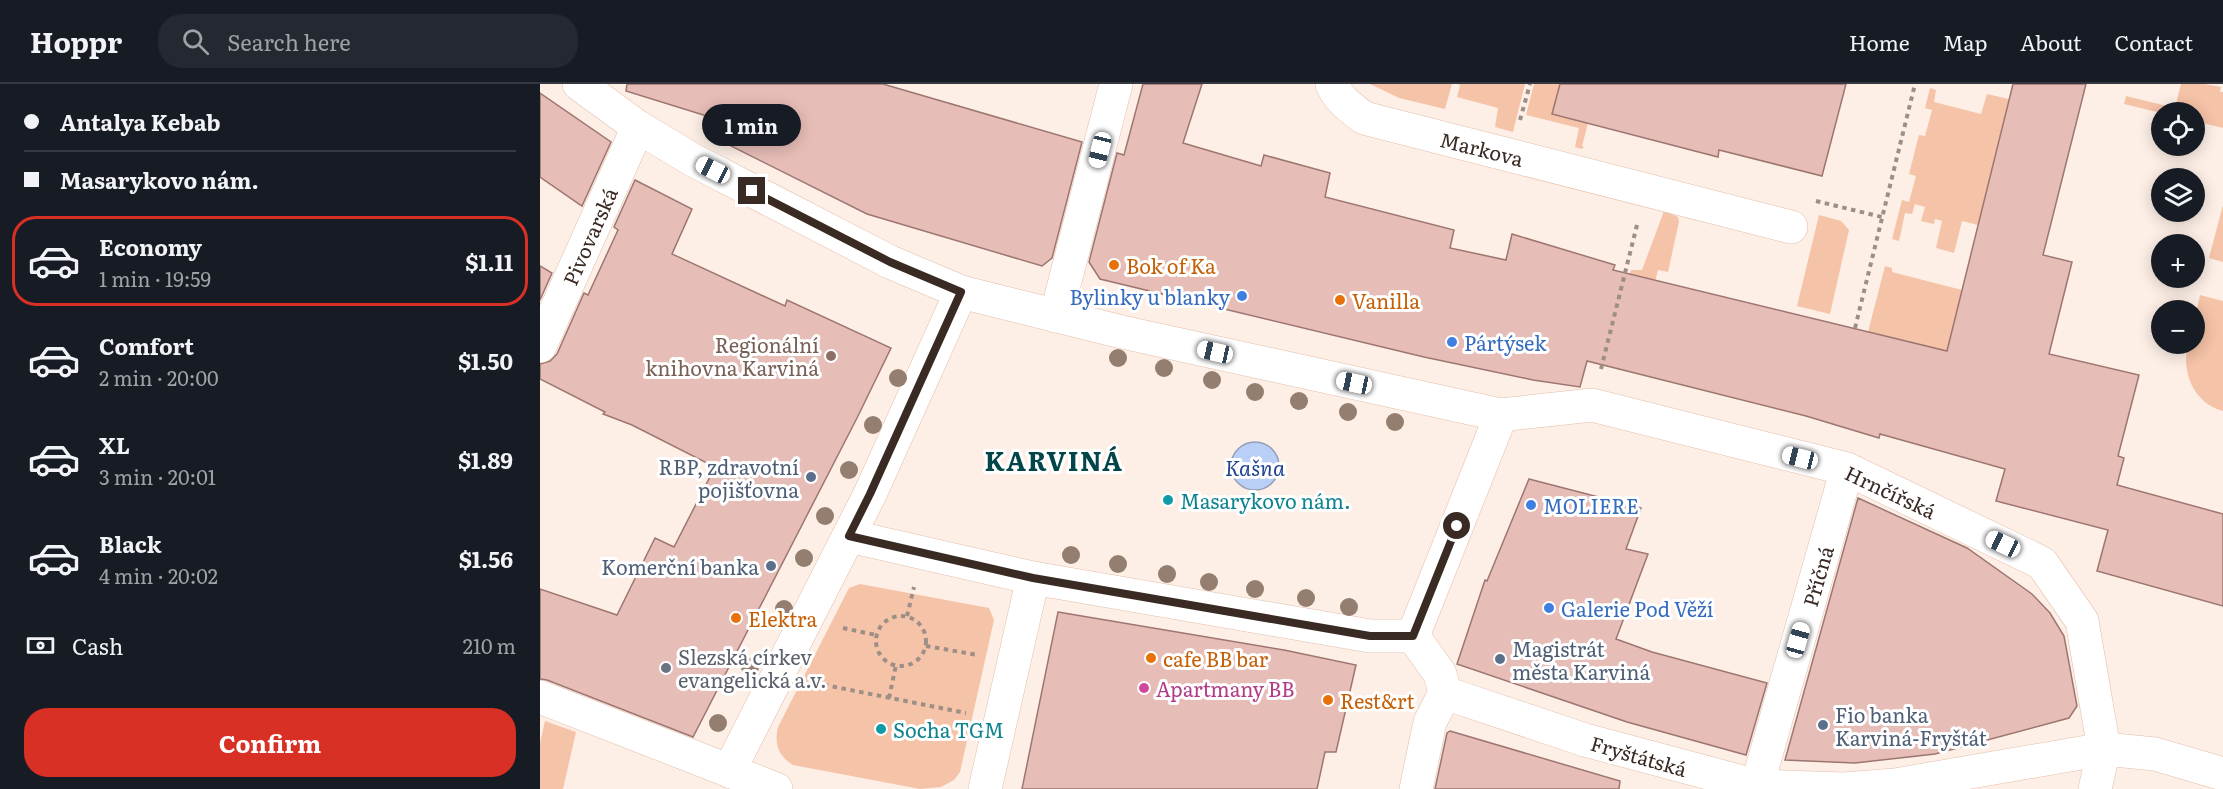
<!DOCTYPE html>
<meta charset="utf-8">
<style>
body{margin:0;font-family:Literata,serif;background:#242831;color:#f1f3f6;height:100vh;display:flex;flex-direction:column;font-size:22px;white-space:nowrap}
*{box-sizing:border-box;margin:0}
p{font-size:20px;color:#9ea1a6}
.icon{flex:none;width:33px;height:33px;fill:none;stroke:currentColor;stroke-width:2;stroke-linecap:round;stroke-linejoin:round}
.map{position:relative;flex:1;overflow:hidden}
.details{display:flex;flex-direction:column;background:#171b24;width:540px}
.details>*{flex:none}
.top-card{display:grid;align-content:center;height:132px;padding:0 24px;background:#171b24}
.fabs{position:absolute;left:1611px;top:18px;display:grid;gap:12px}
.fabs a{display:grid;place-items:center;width:54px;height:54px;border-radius:50%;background:#171b24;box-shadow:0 3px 15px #0003;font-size:30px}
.end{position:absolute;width:27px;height:27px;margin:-14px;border:8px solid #392b23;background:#fff;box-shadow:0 0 0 3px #fff}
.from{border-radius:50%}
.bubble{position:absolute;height:42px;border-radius:21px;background:#171b24;box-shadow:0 3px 15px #0003;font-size:20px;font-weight:700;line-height:42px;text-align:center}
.car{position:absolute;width:18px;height:36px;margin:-18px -9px;border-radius:8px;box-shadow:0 0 4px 2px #0007;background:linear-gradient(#fff 24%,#345 0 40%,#fff 0 76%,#345 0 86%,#fff 0)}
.top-card b{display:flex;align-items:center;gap:21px;height:57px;font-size:22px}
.top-card b+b{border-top:2px solid #363941}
.top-card i{width:15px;height:15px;background:#f1f3f6}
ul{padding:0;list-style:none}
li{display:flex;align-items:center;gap:18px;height:90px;margin:0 12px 9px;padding:0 12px;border:3px solid transparent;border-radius:24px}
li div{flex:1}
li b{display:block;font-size:22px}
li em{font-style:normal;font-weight:700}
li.current{border-color:#d93025}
li>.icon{width:54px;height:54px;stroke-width:1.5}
.pay{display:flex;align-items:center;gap:15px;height:66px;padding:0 24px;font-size:22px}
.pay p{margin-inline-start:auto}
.button{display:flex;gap:12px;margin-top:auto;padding:12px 24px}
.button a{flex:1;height:69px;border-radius:24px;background:#d93025;color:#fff;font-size:24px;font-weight:700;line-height:69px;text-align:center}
header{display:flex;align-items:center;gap:36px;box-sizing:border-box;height:84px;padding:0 30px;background:#171b24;border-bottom:2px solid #363941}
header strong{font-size:28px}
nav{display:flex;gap:33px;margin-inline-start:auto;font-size:21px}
.search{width:420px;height:54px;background:#242831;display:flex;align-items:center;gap:15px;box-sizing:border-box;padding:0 21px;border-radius:24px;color:#9ea1a6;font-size:22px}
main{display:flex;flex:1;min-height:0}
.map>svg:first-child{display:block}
.green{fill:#f5c3a7}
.water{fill:#b9cff7;stroke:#939eb7;stroke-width:1.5}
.building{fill:#e7bdb7;stroke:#9d7671;stroke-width:1.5}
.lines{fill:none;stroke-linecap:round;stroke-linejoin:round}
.minor-casing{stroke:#e2beaa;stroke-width:34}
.path{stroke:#9d8f86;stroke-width:4;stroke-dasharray:4.5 4.5;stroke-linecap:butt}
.minor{stroke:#fff;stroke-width:33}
.tree{fill:#947e70}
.route{stroke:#392b23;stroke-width:8}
.food-dot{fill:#e8710a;stroke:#fff;stroke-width:2}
.shop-dot{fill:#3f7fe0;stroke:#fff;stroke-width:2}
.education-dot{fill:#8d6e63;stroke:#fff;stroke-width:2}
.service-dot{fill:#5c6f8a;stroke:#fff;stroke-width:2}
.culture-dot{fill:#0f9aa8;stroke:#fff;stroke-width:2}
.worship-dot{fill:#6b7280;stroke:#fff;stroke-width:2}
.hotel-dot{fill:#d1479c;stroke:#fff;stroke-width:2}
.labels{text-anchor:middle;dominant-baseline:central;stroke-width:6;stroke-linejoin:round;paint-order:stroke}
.street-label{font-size:20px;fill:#392b23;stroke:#fff}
.food-label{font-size:20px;fill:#c56008;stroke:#fff;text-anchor:start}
.shop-label{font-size:20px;fill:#366cbe;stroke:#fff;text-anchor:start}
.education-label{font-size:20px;fill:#785e54;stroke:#fff;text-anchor:end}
.service-label{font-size:20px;fill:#4e5e75;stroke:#fff;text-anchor:end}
.culture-label{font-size:20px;fill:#0d838f;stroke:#fff;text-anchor:start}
.worship-label{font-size:20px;fill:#5b616d;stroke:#fff;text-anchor:start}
.hotel-label{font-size:20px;fill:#b23c85;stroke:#fff;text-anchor:start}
.water-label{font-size:21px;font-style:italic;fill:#214490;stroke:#fff}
.district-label{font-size:26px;font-weight:bold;letter-spacing:1.5px;fill:#03464a;stroke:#fff}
</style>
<header>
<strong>Hoppr</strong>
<div class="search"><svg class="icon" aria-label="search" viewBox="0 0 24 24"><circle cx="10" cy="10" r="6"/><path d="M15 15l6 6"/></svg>Search here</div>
<nav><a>Home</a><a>Map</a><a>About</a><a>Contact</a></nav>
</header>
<main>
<section class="details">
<div class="top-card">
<b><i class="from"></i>Antalya Kebab</b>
<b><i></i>Masarykovo nám.</b>
</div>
<ul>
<li class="current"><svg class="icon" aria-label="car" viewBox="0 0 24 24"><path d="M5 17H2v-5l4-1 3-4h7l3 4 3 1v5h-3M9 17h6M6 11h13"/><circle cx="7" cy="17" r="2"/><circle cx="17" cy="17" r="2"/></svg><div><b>Economy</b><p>1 min · 19:59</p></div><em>$1.11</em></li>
<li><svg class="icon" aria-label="car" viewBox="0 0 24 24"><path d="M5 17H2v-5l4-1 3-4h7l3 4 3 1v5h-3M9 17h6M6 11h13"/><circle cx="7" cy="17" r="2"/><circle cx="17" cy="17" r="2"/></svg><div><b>Comfort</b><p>2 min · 20:00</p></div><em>$1.50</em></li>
<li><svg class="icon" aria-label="car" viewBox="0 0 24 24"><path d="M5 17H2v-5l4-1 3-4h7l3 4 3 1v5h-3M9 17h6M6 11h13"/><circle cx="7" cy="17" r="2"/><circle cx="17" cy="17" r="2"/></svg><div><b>XL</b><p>3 min · 20:01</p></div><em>$1.89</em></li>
<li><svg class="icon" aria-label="car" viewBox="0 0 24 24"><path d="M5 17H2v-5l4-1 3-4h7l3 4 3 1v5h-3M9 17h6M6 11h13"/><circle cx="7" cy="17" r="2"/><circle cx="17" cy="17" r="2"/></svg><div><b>Black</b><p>4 min · 20:02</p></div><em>$1.56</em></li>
</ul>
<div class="pay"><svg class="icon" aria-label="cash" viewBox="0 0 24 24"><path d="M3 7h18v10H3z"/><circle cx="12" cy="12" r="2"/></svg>Cash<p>210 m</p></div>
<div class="button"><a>Confirm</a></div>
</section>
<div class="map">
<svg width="1683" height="705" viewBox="0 0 1683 705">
<rect width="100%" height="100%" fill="#fdefe6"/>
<g class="green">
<polygon points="830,0 912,0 905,25 859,14"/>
<polygon points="917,0 985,0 973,48 955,43 958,24 917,13 920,1"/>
<polygon points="994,0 1020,0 1012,30 1048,39 1042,62 1044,63 1042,65 1035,63 1039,44 986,31"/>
<polygon points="1641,0 1665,0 1681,3 1680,8 1683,8 1683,44 1655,37 1654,28 1621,29 1584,20 1586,12 1635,24"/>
<polygon points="1390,4 1396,6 1394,18 1441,30 1447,10 1469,15 1438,141 1422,137 1414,169 1396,164 1402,137 1395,135 1394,140 1381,137 1385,123 1375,120 1372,130 1365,129 1359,157 1352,155 1362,116 1369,118 1376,92 1369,90 1379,51 1385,52 1392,26 1385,24"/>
<polygon points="1683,121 1683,178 1669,174"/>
<polygon points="1124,127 1138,133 1139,138 1128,188 1118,186 1092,288 1064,280 1091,186 1102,186"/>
<polygon points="1279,131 1301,137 1309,146 1290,230 1257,222"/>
<polygon points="1345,182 1352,184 1352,188 1422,206 1402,287 1589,332 1583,354 1386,303 1371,258 1328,248"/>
<path d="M1660 211 1683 217V327C1653 319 1641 287 1648 260H1654L1655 235Z"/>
<path d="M320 500 449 524 454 536 420 688 414 696 401 703 380 705 253 681C238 672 234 660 238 643L309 504Z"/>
<polygon points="5,637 36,648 23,705 0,705 0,659"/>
</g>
<circle class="water" cx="715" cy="382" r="24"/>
<g class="building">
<polygon points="87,0 343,0 542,58 512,174 502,182 327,130 179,56 186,38 86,7"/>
<polygon points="603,0 662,0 643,59 721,82 724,71 790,89 785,113 914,146 910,164 966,176 972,150 1075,181 1073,186 1407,267 1473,0 1546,0 1503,171 1532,178 1509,270 1599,291 1578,372 1584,374 1577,401 1683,430 1683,522 1557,487 1568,446 1456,417 1465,385 1340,350 1339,354 1266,332 1047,277 1040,303 993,296 884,273 560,195 549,178 577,69 584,71"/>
<polygon points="1020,0 1306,0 1282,92 1179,66 1178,73 1012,30"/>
<polygon points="0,9 71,58 42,122 0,93"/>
<polygon points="95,96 152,125 132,170 245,222 247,216 351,264 317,334 153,653 7,596 0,595 0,505 77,531 115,454 134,463 175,383 92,341 63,330 65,328 0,295 0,280 10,277 17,270 44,209 48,211 78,146 74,143"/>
<polygon points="0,182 12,189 0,216"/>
<polygon points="989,395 1101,424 1086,465 1108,470 1076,555 1112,568 1227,599 1206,671 1087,638 917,580 945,496 947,497"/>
<polygon points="1318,414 1427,464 1492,510 1510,529 1524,552 1537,622 1529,634 1395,670 1315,679 1245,676"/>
<polygon points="518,528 744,566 816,581 796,668 785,668 777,705 482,705"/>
<polygon points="910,647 1080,697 1079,705 895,705 907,649"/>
</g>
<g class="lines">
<defs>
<g id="minor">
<polyline points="39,0 98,43 153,76 350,178 421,208 582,248 961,331 1052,321 1307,385 1502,479 1542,537 1564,665 1555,705"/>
<path d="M792 0C798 15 811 24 824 34L1251 143"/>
<polyline points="516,232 576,0"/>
<polyline points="0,262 98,43"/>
<polyline points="309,452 493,494 830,552 873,552"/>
<polyline points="873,552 900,590 905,609 1045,656 1217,702 1304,705 1355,701 1564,665 1615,670 1683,690"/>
<polyline points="873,552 961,331"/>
<polyline points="0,613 236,705"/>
<polyline points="189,687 330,410 421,208"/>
<polyline points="1217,702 1307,385"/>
<polyline points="445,705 493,494"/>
<polyline points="876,705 890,638 905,609"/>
</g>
</defs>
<use href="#minor" class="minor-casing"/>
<g class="path">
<polyline points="980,36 990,0"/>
<polyline points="1276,117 1342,133"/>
<polyline points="1315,244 1375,0"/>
<polyline points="1061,285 1097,141"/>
<circle cx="361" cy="557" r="25"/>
<polyline points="367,532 374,503"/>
<polyline points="303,544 336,551"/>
<polyline points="386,562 438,571"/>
<polyline points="275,599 426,629"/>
<polyline points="349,614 356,581"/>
</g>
<use href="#minor" class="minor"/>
</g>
<g class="tree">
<circle cx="578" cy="274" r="9"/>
<circle cx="624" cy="284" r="9"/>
<circle cx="358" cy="294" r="9"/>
<circle cx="672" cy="296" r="9"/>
<circle cx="715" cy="308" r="9"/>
<circle cx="759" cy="317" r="9"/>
<circle cx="808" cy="328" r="9"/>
<circle cx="855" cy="338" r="9"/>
<circle cx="333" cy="341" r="9"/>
<circle cx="309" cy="386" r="9"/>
<circle cx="285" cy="432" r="9"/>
<circle cx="531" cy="471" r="9"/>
<circle cx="264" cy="474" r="9"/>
<circle cx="578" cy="480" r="9"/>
<circle cx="627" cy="490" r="9"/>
<circle cx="669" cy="498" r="9"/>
<circle cx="715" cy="505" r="9"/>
<circle cx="766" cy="514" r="9"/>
<circle cx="809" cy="523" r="9"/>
<circle cx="244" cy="525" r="9"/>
<circle cx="210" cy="583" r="9"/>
<circle cx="178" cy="639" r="9"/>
</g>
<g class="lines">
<polyline class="route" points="212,107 350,178 421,208 330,410 309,452 493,494 830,552 873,552 917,442"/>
</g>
<g class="food-dot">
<circle cx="574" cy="181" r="6"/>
<circle cx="800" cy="216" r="6"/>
<circle cx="196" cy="534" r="6"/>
<circle cx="611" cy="574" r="6"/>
<circle cx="788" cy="616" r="6"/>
</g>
<g class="shop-dot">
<circle cx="702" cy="212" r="6"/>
<circle cx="912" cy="258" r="6"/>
<circle cx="991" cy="421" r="6"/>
<circle cx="1009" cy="524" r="6"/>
</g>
<circle class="education-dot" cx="291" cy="272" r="6"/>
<g class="service-dot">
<circle cx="271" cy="393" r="6"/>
<circle cx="231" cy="482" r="6"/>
<circle cx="960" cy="575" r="6"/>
<circle cx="1283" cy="641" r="6"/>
</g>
<g class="culture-dot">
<circle cx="628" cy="416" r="6"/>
<circle cx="341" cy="645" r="6"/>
</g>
<circle class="worship-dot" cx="126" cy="584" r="6"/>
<circle class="hotel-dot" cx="604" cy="604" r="6"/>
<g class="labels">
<g class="street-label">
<text transform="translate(942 64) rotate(14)">Markova</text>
<text transform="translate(49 152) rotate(-66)">Pivovarská</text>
<text transform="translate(1351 407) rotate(25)">Hrnčířská</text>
<text transform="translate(1277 492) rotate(-74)">Příčná</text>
<text transform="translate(1099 671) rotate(16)">Fryštátská</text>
</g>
<g class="food-label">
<text x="586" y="181">Bok of Ka</text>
<text x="812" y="216">Vanilla</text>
<text x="208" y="534">Elektra</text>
<text x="623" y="574">cafe BB bar</text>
<text x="800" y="616">Rest&amp;rt</text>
</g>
<g class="shop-label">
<text x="690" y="212" text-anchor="end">Bylinky u blanky</text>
<text x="924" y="258">Pártýsek</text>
<text x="1003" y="421">MOLIERE</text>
<text x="1021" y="524">Galerie Pod Věží</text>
</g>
<g class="education-label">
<text x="279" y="260">Regionální<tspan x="279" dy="23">knihovna Karviná</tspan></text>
</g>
<g class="service-label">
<text x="259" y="382">RBP, zdravotní<tspan x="259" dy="23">pojišťovna</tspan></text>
<text x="219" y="482">Komerční banka</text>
<text x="972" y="564" text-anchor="start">Magistrát<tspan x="972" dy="23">města Karviná</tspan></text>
<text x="1295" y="630" text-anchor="start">Fio banka<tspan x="1295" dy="23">Karviná-Fryštát</tspan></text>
</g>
<g class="culture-label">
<text x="640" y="416">Masarykovo nám.</text>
<text x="353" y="645">Socha TGM</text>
</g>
<g class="worship-label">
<text x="138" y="572">Slezská církev<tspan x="138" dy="23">evangelická a.v.</tspan></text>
</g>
<g class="hotel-label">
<text x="616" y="604">Apartmany BB</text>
</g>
<g class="water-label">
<text x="715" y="382">Kašna</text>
</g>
<g class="district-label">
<text x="514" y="375">KARVINÁ</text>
</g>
</g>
</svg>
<div class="fabs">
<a><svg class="icon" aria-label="locate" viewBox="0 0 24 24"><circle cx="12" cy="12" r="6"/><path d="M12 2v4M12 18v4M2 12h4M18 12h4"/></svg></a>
<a><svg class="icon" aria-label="layers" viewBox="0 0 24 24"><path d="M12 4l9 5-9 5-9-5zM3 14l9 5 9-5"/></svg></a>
<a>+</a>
<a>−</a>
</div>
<i class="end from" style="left:917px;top:442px"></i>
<i class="end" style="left:212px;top:107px"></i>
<div class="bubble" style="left:162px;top:20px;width:99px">1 min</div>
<i class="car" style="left:560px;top:66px;rotate:194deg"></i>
<i class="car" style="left:173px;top:86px;rotate:297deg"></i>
<i class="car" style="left:675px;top:268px;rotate:283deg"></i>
<i class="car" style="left:814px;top:299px;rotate:282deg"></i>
<i class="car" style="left:1260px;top:374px;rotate:284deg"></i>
<i class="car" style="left:1463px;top:460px;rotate:295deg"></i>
<i class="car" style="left:1258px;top:556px;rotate:16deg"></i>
</div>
</main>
